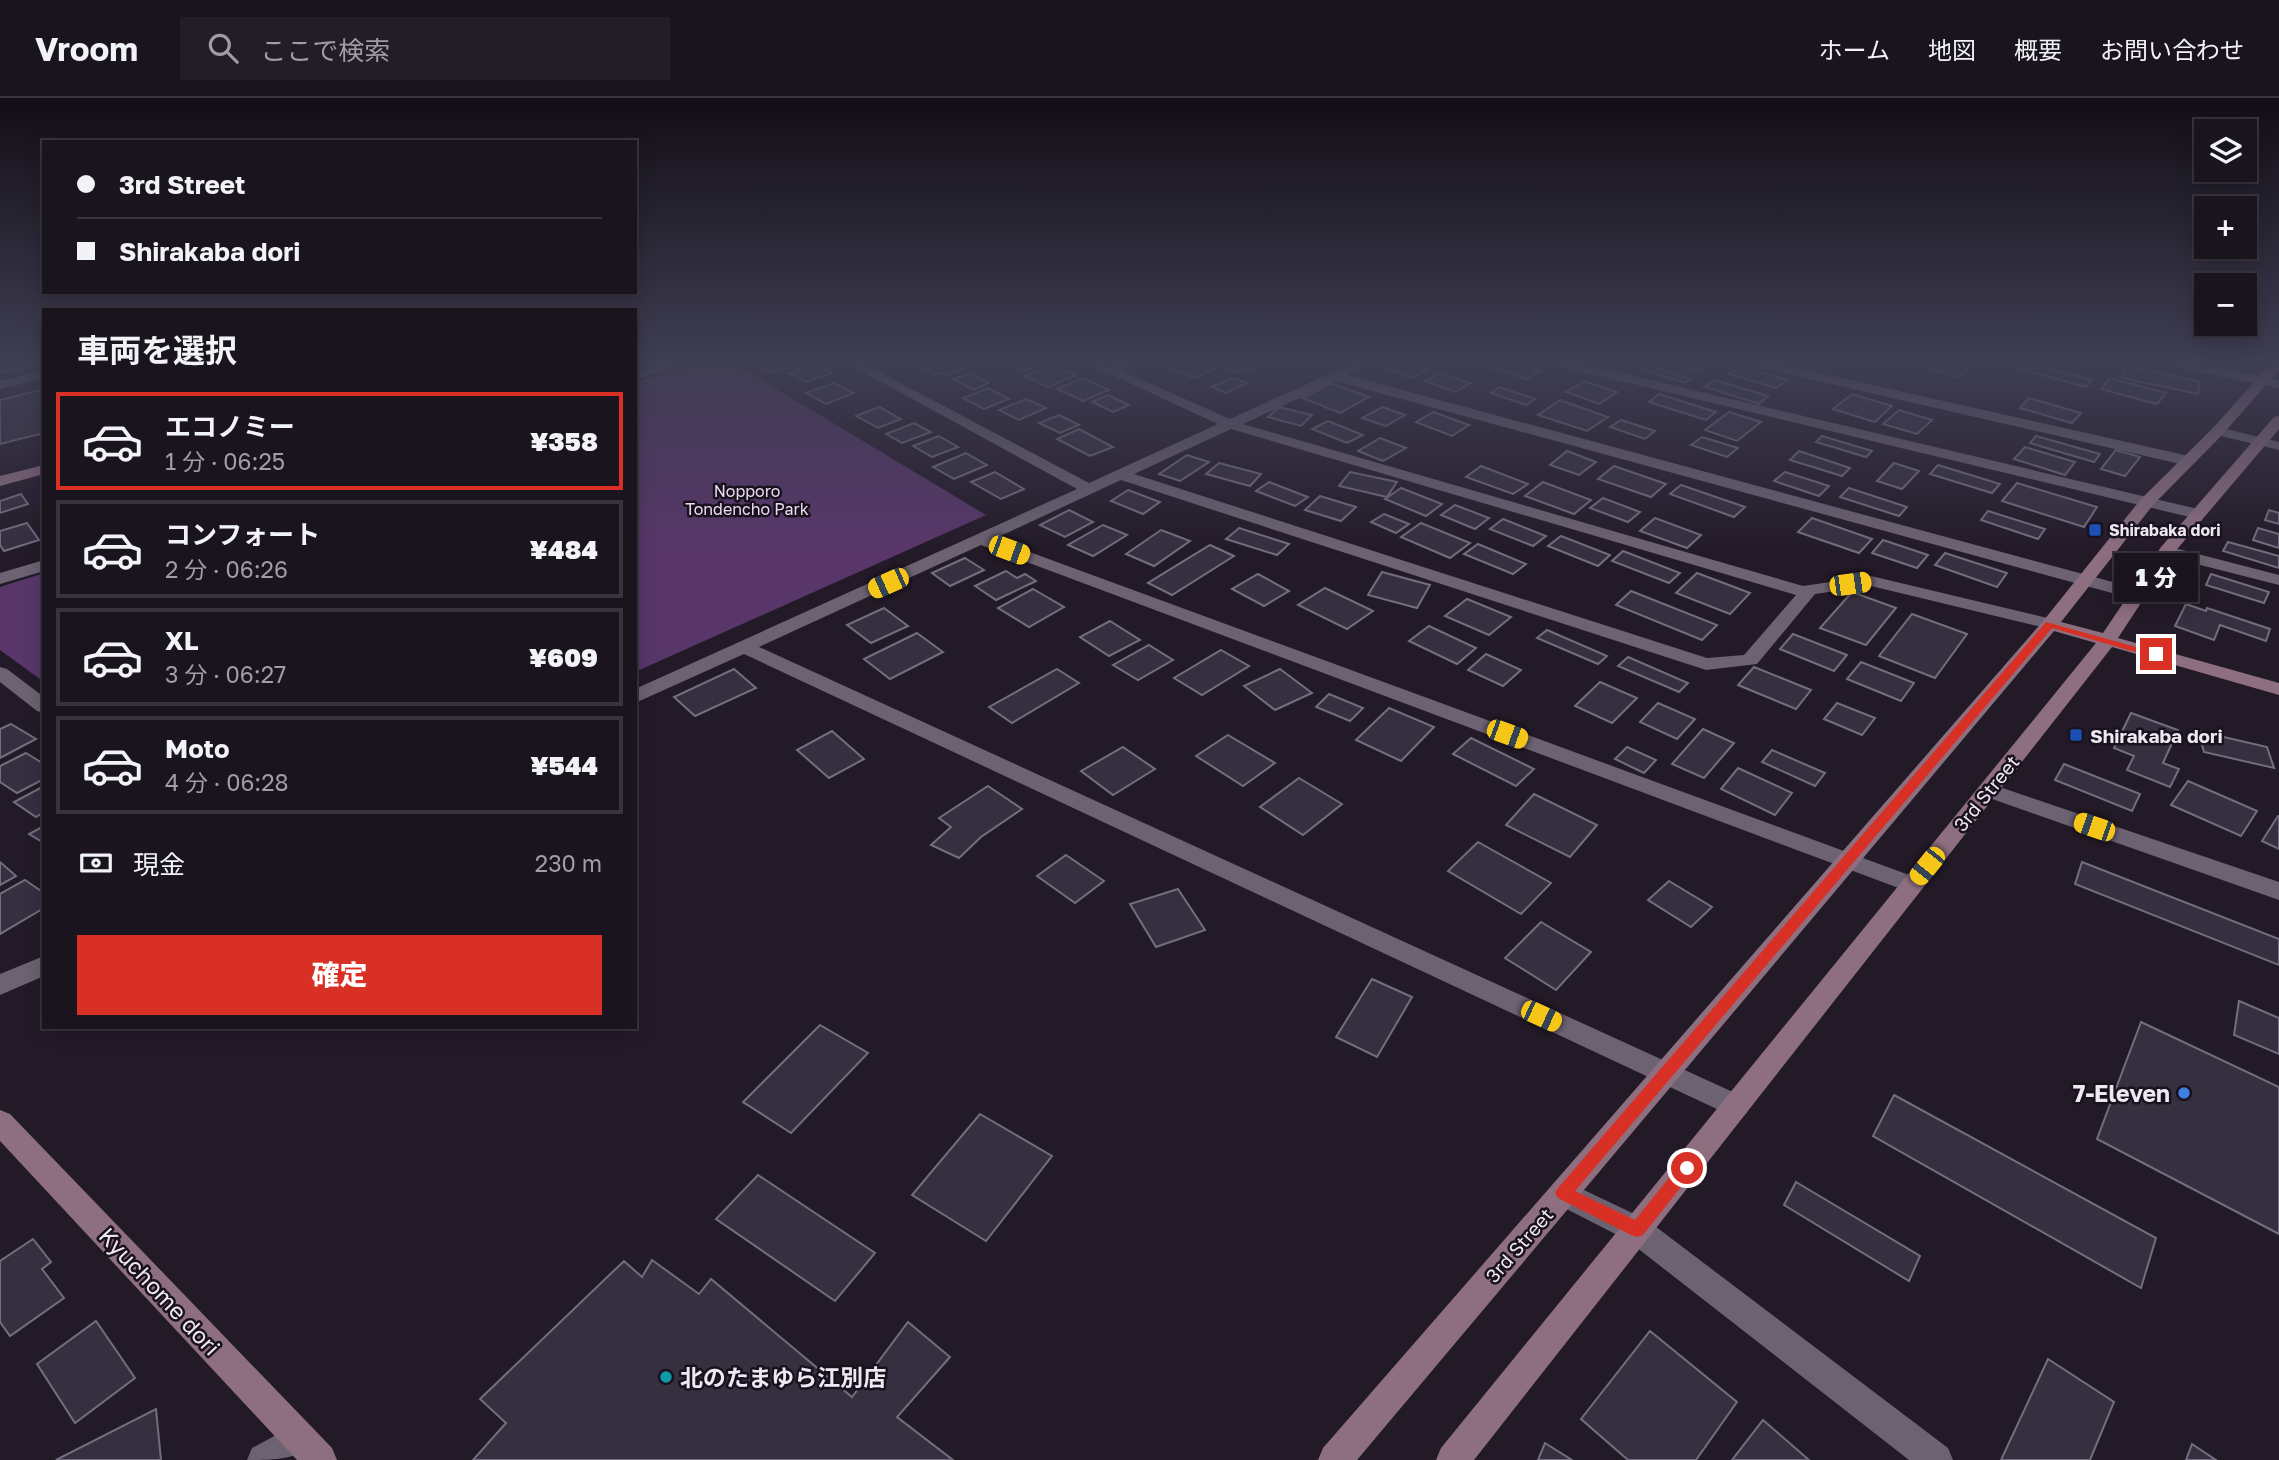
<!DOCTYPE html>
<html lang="ja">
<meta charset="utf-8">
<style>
body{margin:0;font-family:"Golos Text","Noto Sans JP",sans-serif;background:#231d27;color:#f1f3f6;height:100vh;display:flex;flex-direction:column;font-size:26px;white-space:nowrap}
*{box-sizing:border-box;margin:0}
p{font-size:23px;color:#9f9ea4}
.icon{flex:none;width:38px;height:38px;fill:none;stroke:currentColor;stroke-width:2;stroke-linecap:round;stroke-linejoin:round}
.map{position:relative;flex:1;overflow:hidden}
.sheet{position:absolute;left:42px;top:210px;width:595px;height:721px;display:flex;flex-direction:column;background:#1a141e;border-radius:0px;box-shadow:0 4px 18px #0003,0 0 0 2px #38333c}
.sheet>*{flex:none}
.guide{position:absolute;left:42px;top:42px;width:595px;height:154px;border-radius:0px;box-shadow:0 4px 18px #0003,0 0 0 2px #38333c;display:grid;align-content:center;height:154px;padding:0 35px;background:#1a141e}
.tools{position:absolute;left:2194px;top:21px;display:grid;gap:14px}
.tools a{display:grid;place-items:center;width:63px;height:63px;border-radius:0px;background:#1a141e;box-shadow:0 4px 18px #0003,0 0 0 2px #38333c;font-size:35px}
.end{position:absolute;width:32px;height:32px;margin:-16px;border:9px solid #d93025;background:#fff;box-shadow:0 0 0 4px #fff}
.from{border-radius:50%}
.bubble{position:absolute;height:49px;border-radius:0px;background:#1a141e;box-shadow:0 4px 18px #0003,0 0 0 2px #38333c;font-size:23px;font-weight:800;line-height:49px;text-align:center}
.car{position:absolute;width:21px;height:42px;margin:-21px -10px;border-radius:9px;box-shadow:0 0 5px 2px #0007;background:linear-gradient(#f5c518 24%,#345 0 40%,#f5c518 0 76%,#345 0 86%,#f5c518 0)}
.guide b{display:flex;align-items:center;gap:24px;height:66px;font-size:26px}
.guide b+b{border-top:2px solid #38333c}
.guide i{width:18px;height:18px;background:#f1f3f6}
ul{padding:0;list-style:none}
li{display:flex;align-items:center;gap:21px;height:98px;margin:0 14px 10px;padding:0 21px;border:4px solid #38333c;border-radius:0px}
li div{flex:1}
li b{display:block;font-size:26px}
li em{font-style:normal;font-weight:800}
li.on{border-color:#d93025}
li>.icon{width:63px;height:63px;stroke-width:1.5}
h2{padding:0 35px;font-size:32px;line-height:84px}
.pay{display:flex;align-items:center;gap:18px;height:77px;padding:0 35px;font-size:26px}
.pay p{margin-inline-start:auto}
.cta{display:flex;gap:14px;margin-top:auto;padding:14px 35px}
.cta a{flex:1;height:80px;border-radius:0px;background:#d93025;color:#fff;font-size:28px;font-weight:800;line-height:80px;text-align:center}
header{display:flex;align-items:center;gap:42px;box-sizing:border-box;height:98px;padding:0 35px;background:#1a141e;border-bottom:2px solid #38333c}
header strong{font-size:33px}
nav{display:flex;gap:38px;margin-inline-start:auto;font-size:24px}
.search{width:490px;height:63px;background:#231d27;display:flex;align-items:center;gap:18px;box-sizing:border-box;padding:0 24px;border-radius:0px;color:#9f9ea4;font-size:26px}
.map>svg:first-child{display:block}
.green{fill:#58366a}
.building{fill:#352f3f;stroke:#746d7f;stroke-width:2}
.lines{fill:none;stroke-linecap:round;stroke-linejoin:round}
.street{fill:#6c6272;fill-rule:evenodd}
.secondary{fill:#8d6f80;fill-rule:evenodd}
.route{fill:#d93025}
.transit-dot{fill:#1a4fb4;stroke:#1a111f;stroke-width:2.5}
.shop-dot{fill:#3f7fe0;stroke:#1a111f;stroke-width:2.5}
.culture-dot{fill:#0f9aa8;stroke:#1a111f;stroke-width:2.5}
.labels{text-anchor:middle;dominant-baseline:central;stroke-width:5;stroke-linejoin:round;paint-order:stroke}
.far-park-label{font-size:16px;fill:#eaddf1;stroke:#1a111f}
.far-poi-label{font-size:16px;font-weight:bold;fill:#eee8f2;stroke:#1a111f;text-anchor:start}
.poi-label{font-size:19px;font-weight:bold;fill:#eee8f2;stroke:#1a111f;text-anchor:start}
.street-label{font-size:19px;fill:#eee8f2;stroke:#1a111f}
.near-poi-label{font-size:23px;font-weight:bold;fill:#eee8f2;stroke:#1a111f;text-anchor:end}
.near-street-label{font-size:23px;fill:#eee8f2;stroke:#1a111f}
</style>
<header>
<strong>Vroom</strong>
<div class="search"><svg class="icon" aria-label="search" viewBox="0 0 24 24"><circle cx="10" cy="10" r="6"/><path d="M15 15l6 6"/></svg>ここで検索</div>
<nav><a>ホーム</a><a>地図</a><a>概要</a><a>お問い合わせ</a></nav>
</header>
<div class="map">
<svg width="2279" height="1362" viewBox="0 0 2279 1362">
<rect width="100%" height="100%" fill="#231a28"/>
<g class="green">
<polygon points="704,263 730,263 986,417 635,574 635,285"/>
<polygon points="44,475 44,584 0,552 0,489"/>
</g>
<g class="building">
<polygon points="0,263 34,263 36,266 0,275"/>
<polygon points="760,263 776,263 788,270 772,275 754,265"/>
<polygon points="907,263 945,263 963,271 947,277 942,275 936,277"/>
<polygon points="1008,263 1039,263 1044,265 1024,273 1004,264"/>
<polygon points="1152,263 1199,263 1217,270 1194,280"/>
<polygon points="1225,263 1252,263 1260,266 1240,275 1218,266"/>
<polygon points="1385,263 1401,263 1428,272 1413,280 1377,267"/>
<polygon points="1483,263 1512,263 1541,273 1527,281 1478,265"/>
<polygon points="1664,263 1701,263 1710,266 1699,273"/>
<polygon points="1902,263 1955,263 1971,267 1959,279"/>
<polygon points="1991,263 2021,263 2092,282 2086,289"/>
<polygon points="813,266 831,275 806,284 788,275"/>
<polygon points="1052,267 1076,277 1048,289 1024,278"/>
<polygon points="1647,267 1691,281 1685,285 1640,271"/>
<polygon points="1741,268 1788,282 1776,290 1729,276"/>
<polygon points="2125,268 2199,283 2198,296 2122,280"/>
<polygon points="969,275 989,285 973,292 953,281"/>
<polygon points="1439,275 1470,285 1456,294 1425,283"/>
<polygon points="1082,280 1109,292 1083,303 1057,291"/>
<polygon points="1233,280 1247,285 1226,295 1211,289"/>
<polygon points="2110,280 2166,295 2157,306 2101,291"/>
<polygon points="1715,282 1768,298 1759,306 1705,289"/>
<polygon points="1584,283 1617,294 1599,306 1566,294"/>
<polygon points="834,285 854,295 826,306 806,295"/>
<polygon points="1331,285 1369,299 1340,315 1302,300"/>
<polygon points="1499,289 1535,301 1526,307 1491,295"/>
<polygon points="988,290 1009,301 984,311 963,300"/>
<polygon points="40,292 44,296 44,335 0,346 0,302"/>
<polygon points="1659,296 1716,314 1706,322 1649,304"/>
<polygon points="1852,296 1892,308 1875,324 1833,311"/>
<polygon points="1108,297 1129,307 1113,314 1092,304"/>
<polygon points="2029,300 2081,315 2072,325 2020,310"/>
<polygon points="1026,301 1046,310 1019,322 999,312"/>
<polygon points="1560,302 1608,319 1587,333 1538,317"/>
<polygon points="879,309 901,321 878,330 856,318"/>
<polygon points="1279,309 1312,317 1301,328 1268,319"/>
<polygon points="1382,309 1405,317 1386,328 1362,320"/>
<polygon points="1899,312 1932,322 1917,336 1883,326"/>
<polygon points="1433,314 1469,327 1452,338 1416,324"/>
<polygon points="1729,314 1761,324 1737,343 1705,332"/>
<polygon points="1059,317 1079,327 1060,335 1039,325"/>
<polygon points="1621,322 1655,333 1645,341 1610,329"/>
<polygon points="1328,323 1363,337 1347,345 1312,331"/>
<polygon points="914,325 931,334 902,345 886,336"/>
<polygon points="1079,331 1113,349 1090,358 1057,341"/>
<polygon points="939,338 958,349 932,359 913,348"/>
<polygon points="1822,338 1872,353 1866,359 1816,344"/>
<polygon points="2036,338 2100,356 2094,364 2030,345"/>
<polygon points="1702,339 1738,350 1727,359 1691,347"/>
<polygon points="1380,340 1406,350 1383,363 1358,353"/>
<polygon points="2025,349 2075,364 2065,377 2014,361"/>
<polygon points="2116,352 2140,359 2125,378 2101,371"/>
<polygon points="1567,353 1596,364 1579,377 1550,367"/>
<polygon points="1799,353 1850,370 1842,378 1790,362"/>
<polygon points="966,355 987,367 954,381 933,369"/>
<polygon points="1187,357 1209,364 1180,383 1159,376"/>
<polygon points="1219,365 1261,376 1250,388 1206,376"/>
<polygon points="1894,365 1919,373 1902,391 1877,383"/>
<polygon points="1938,367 2000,386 1992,395 1930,376"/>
<polygon points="1481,368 1528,386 1513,396 1466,379"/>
<polygon points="1614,368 1666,386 1651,399 1598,381"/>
<polygon points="995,374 1024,391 1001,401 971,384"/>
<polygon points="1350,374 1397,384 1387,399 1339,388"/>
<polygon points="1785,374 1829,388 1819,398 1774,383"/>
<polygon points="1269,384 1308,399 1295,408 1256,393"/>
<polygon points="1543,384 1591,402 1574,416 1525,398"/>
<polygon points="2017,385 2097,409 2084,429 2002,403"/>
<polygon points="1681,387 1745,409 1734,419 1670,396"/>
<polygon points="1401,390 1442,406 1426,418 1385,401"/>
<polygon points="1849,390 1907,409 1899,418 1840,399"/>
<polygon points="1128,392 1160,404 1143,416 1111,403"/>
<polygon points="21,396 28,406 0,415 0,403"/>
<polygon points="1320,398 1356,409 1341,423 1305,412"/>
<polygon points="1603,400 1640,414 1628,424 1590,410"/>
<polygon points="1455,407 1489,420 1475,431 1441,417"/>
<polygon points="1069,412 1093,424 1065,439 1040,427"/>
<polygon points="2269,412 2279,415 2279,426 2265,422"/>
<polygon points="1988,413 2045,431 2038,441 1981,422"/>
<polygon points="1384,416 1409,426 1396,435 1371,424"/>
<polygon points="1655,420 1701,437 1687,450 1640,433"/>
<polygon points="1812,420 1872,441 1859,455 1798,434"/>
<polygon points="1503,421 1546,438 1533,448 1490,431"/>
<polygon points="27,425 39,442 4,453 0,447 0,433"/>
<polygon points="1421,425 1470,445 1450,460 1401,439"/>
<polygon points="1103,427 1127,437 1093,458 1068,447"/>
<polygon points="1239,430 1289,446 1277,457 1226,441"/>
<polygon points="2258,430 2279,436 2279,450 2253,442"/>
<polygon points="1161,432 1190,443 1154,468 1126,456"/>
<polygon points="1561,438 1610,457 1598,468 1548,448"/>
<polygon points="1883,442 1928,457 1917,470 1872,455"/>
<polygon points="2228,444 2279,458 2279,470 2223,453"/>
<polygon points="1478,446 1526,466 1513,476 1464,456"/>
<polygon points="1210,447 1234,458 1172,497 1148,485"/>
<polygon points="1623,453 1680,475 1669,485 1612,463"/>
<polygon points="1945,455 2007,475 1997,489 1935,467"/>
<polygon points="965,460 984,472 950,488 932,475"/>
<polygon points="1006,473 1017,480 1025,476 1036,483 996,502 975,488"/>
<polygon points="1382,474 1430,487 1417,510 1368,497"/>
<polygon points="1697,475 1750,495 1730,516 1676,495"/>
<polygon points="1258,476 1289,493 1264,508 1232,491"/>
<polygon points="2211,476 2269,494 2264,505 2206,487"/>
<polygon points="1325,490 1373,513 1347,531 1298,507"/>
<polygon points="1033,491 1064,509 1029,529 998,510"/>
<polygon points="1631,493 1717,527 1702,542 1616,507"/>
<polygon points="1852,494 1896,510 1866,547 1820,530"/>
<polygon points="1467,501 1511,519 1489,537 1445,518"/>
<polygon points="2186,506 2206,513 2207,510 2270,531 2266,543 2220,527 2214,542 2175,528"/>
<polygon points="884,510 908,528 871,545 847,527"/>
<polygon points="1912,516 1967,536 1935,580 1879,558"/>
<polygon points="1110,523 1140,542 1109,558 1080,539"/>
<polygon points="1429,528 1476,550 1457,566 1409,543"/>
<polygon points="1547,532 1607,558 1598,566 1537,540"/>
<polygon points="917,535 943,554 890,581 864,561"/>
<polygon points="1793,536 1847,557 1834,573 1780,551"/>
<polygon points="1149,547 1173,562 1138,582 1113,567"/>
<polygon points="1221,552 1249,568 1202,597 1174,580"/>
<polygon points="1486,556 1521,572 1503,588 1468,572"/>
<polygon points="1628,559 1688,585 1679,594 1618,568"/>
<polygon points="1861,564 1914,585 1901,603 1847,581"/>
<polygon points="1754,569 1811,592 1796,611 1738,587"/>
<polygon points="734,571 756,590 695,618 674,599"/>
<polygon points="1057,571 1079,585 1012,625 989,609"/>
<polygon points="1280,571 1312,595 1275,612 1244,588"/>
<polygon points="1600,584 1637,600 1612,625 1575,608"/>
<polygon points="1329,596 1363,610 1350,623 1316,609"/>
<polygon points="1658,605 1695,621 1677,641 1640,624"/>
<polygon points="1837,605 1875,620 1862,637 1824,621"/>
<polygon points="1389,610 1434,629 1401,663 1356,642"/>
<polygon points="2131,615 2178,632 2163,665 2179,671 2170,689 2127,672 2134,658 2114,650"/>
<polygon points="11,626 36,641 0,660 0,631"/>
<polygon points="1703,631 1734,645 1704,680 1672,666"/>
<polygon points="832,633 864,661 829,680 797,652"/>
<polygon points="2198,633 2267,649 2274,670 2204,654"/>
<polygon points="1228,637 1275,665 1243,688 1196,658"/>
<polygon points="1471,640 1534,671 1516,688 1453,656"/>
<polygon points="1123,649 1155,671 1113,697 1081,673"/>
<polygon points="1627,649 1656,662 1644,675 1615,661"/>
<polygon points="1772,652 1825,675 1815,688 1762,664"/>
<polygon points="26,655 44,666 44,681 17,695 0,684 0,668"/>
<polygon points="2064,666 2140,696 2132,713 2055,682"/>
<polygon points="1738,670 1792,695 1775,717 1721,691"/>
<polygon points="1299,680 1342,706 1303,737 1260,709"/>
<polygon points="2188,683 2257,713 2241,738 2171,707"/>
<polygon points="44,688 44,714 36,719 14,704"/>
<polygon points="988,688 1022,711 981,739 959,760 931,747 951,729 939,720"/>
<polygon points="1534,696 1597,727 1570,759 1506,727"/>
<polygon points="2278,718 2279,718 2279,751 2262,743"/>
<polygon points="44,728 44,745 29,736"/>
<polygon points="1478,744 1551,785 1521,816 1448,773"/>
<polygon points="1066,757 1104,783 1075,805 1037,778"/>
<polygon points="0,764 16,778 0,787"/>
<polygon points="2082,764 2279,841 2279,867 2075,786"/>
<polygon points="25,782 44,795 44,810 0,836 0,796"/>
<polygon points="1669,783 1712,809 1691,829 1648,802"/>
<polygon points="1178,791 1205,832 1156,849 1130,806"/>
<polygon points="1541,824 1591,854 1556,892 1505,860"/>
<polygon points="1372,881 1412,899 1377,959 1336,939"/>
<polygon points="2239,903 2279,920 2279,956 2234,937"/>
<polygon points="2141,924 2279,989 2279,1136 2097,1041"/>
<polygon points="820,927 868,955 791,1035 743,1004"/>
<polygon points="1894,997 2156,1140 2141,1190 1873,1038"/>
<polygon points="980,1016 1052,1058 986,1143 912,1097"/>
<polygon points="758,1077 875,1155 835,1203 716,1121"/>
<polygon points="1796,1084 1920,1158 1909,1183 1784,1107"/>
<polygon points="33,1141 51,1164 42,1171 64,1200 10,1238 0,1224 0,1163"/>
<polygon points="652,1162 699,1196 711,1181 852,1299 908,1224 950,1259 897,1319 953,1362 473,1362 506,1325 480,1301 624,1163 642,1179"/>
<polygon points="96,1223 135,1280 75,1325 37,1266"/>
<polygon points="1650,1233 1737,1304 1696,1362 1628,1362 1581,1321"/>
<polygon points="2048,1261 2114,1304 2090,1362 2001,1362"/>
<polygon points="156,1311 161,1362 56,1362"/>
<polygon points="1763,1322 1809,1362 1732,1362"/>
<polygon points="1545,1345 1572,1362 1538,1362"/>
<polygon points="2192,1346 2216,1362 2186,1362"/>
</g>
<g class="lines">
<g class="street">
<polygon points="669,263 689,263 635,282 635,274"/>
<path d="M843 263H859L1089 385 1218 326 1082 263H1099L1111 268 1125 263H1142L1122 273 1230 321 1357 263H1374L1347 277 2146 493 2149 497 2146 501H2134L1336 283 1243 326 1803 488 1871 478 2056 522 2059 526 2050 531 1871 488 1815 496 1757 566 1706 572 1121 382 994 441 1920 781 1923 787 1920 793 1912 795 981 447 759 549 1746 1000 1750 1008 1746 1016 1736 1020 744 556 635 605V591L1077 391ZM1231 331 1796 497 1744 557 1707 560 1134 376Z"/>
<polygon points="1547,263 1570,263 2198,411 2206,416 2198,421 1554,267"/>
<polygon points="1742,263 1766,263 2189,358 2197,363 2189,368 1749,267"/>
<polygon points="2157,263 2183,263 2279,282 2279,290 2164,267"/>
<polygon points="44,272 44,280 0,291 0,283"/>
<polygon points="2218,329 2279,344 2279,352 2213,336 2211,333 2213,330"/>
<polygon points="2167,448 2279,477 2279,487 2161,457 2159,453"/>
<polygon points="44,462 44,473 0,486 0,475"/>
<polygon points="0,569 7,571 44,599 44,615 37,613 0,584"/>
<polygon points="1988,685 2279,784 2279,802 1981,697 1977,692 1981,687"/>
<polygon points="44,858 44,878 0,897 0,876"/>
<polygon points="1563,1082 1647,1122 1948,1350 1953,1362 1909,1362 1627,1142 1553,1104 1549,1095 1553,1086"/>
<path d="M300 1324 312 1329 317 1341C305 1362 273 1362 247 1362L252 1350Z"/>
</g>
<g class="secondary">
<polygon points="2273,263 2279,263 2279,272 2223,336 2153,407 2061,524 2103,535 2161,449 2274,319 2279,318 2279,331 2173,456 2118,540 2279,585 2279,597 2112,549 1474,1362 1436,1362 1441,1350 2096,545 2054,533 1357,1362 1318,1362 1323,1350 2044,522 2141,401 2213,330"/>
<polygon points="44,367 44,376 0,388 0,378"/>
<polygon points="0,1012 10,1016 332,1350 337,1362 297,1362 0,1043"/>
</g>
</g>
<linearGradient id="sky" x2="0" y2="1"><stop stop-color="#130e16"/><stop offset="0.58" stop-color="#3f3e53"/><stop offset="1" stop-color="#3f3e53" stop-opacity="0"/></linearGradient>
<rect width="2279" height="454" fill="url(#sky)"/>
<polygon class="route" points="2046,524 2161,556 2156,560 2052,530 1575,1093 1635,1122 1681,1065 1692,1065 1694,1070 1692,1075 1643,1137 1637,1139 1631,1137 1558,1100 1555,1095 1558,1090"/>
<g class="transit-dot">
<rect x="2088" y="425" width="14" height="14" rx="3.5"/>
<rect x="2069" y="630" width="14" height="14" rx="3.5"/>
</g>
<circle class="shop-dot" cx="2184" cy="995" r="7"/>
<circle class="culture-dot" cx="666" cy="1279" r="7"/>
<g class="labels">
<g class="far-park-label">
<text x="747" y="393">Nopporo<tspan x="747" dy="18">Tondencho Park</tspan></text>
</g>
<g class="far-poi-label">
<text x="2109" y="432">Shirabaka dori</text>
</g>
<g class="poi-label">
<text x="2090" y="637">Shirakaba dori</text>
</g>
<g class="street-label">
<text transform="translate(1986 695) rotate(-51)">3rd Street</text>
<text transform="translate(1519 1147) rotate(-49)">3rd Street</text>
</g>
<g class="near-poi-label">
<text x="2170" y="995">7-Eleven</text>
<text x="680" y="1279" text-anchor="start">北のたまゆら江別店</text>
</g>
<g class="near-street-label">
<text transform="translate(160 1193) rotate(47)">Kyuchome dori</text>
</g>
</g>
</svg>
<div class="tools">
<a><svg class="icon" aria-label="layers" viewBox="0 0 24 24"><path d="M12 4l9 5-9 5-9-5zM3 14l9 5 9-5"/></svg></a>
<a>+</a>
<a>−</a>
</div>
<i class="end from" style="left:1687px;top:1070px"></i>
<i class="end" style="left:2156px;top:556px"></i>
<div class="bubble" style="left:2114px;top:455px;width:84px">1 分</div>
<i class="car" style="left:1009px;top:452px;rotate:110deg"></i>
<i class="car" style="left:888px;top:485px;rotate:246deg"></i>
<i class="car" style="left:1850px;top:486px;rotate:82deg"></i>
<i class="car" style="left:1507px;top:636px;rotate:110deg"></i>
<i class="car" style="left:2094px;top:729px;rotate:289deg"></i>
<i class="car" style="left:1927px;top:768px;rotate:219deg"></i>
<i class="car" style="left:1541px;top:918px;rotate:115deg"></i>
<div class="guide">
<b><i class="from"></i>3rd Street</b>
<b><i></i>Shirakaba dori</b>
</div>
<section class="sheet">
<h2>車両を選択</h2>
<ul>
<li class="on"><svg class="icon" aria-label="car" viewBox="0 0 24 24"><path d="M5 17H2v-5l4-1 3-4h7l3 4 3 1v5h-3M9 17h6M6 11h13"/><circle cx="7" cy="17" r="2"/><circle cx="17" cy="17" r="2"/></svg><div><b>エコノミー</b><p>1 分 · 06:25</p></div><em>¥358</em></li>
<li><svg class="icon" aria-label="car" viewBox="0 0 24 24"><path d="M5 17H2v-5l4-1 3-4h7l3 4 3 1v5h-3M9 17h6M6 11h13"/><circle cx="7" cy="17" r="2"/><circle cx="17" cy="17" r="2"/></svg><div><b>コンフォート</b><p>2 分 · 06:26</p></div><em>¥484</em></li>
<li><svg class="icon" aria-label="car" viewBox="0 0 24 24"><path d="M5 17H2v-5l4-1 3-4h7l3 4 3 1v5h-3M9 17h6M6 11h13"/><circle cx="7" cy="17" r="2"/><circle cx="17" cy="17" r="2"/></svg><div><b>XL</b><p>3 分 · 06:27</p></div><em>¥609</em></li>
<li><svg class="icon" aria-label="car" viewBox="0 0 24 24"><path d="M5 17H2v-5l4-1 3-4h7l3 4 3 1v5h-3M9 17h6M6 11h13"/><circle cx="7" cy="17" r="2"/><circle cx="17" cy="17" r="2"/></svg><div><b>Moto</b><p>4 分 · 06:28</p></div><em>¥544</em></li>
</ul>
<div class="pay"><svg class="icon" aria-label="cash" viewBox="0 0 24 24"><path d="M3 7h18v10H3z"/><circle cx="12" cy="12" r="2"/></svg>現金<p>230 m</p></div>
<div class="cta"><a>確定</a></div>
</section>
</div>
